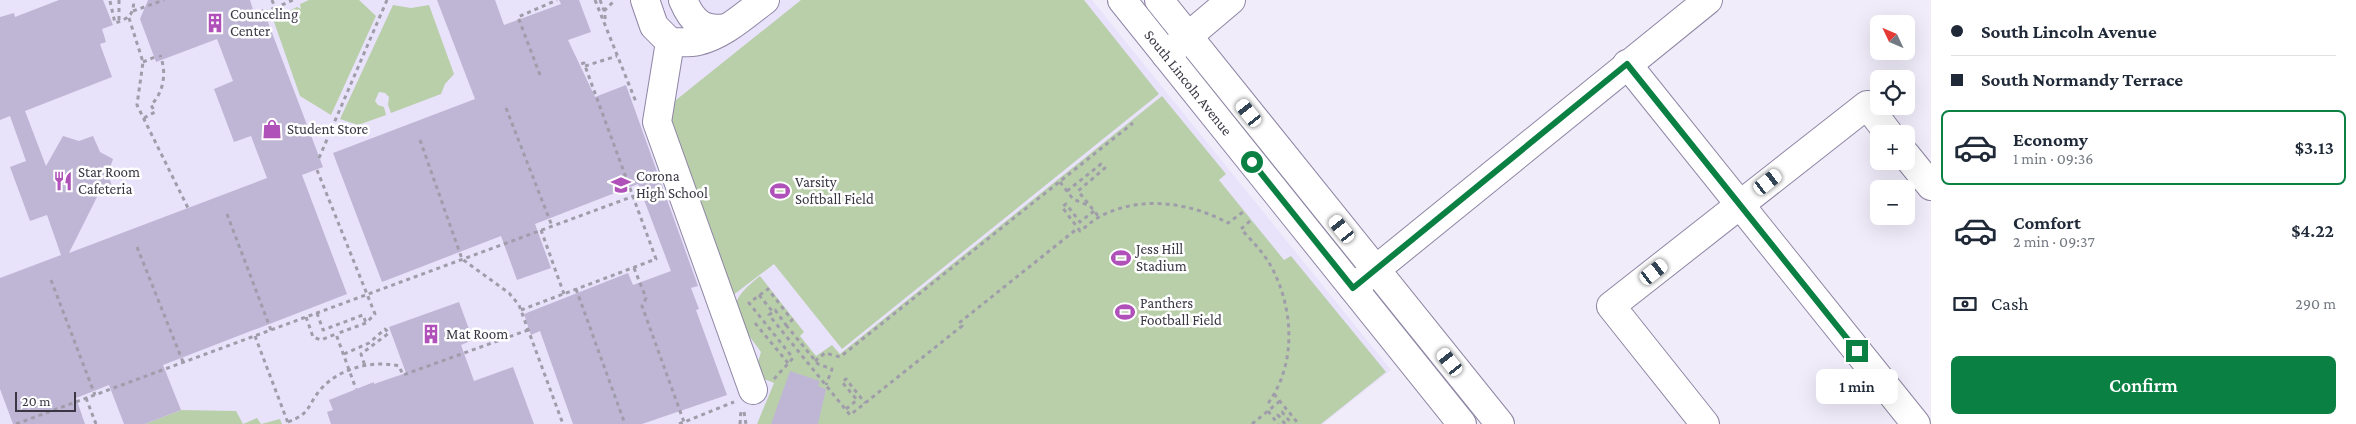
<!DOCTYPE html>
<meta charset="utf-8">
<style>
body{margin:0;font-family:"Crimson Pro",serif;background:#f6f6f7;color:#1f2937;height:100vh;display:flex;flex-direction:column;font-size:19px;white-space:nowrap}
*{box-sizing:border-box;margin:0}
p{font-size:16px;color:#747a83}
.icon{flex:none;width:28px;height:28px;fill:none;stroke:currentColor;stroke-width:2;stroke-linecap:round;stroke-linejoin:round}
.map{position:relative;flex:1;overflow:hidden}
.details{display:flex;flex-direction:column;background:#fff;width:425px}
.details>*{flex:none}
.top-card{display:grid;align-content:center;height:110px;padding:0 20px;background:#fff}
.needle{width:32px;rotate:314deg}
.controls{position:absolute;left:1870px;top:15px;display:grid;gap:10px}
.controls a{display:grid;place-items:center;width:45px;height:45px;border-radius:8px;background:#fff;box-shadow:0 5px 20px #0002;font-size:25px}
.scale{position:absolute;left:15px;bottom:12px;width:61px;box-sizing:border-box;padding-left:5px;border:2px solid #3a3744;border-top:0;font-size:14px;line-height:18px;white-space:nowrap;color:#3a3744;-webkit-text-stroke:4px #fff;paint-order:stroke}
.end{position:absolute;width:22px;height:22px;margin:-11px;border:6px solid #0b8043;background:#fff;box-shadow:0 0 0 2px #fff}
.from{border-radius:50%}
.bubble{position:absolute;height:35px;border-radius:8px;background:#fff;box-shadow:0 5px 20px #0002;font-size:16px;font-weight:600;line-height:35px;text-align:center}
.car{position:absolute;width:15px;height:30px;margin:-15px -8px;border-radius:6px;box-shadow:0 0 4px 1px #0007;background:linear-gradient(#fff 24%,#345 0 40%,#fff 0 76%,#345 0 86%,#fff 0)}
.top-card b{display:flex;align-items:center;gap:18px;height:48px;font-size:19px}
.top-card b+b{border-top:1px solid #e0e1e3}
.top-card i{width:12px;height:12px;background:#1f2937}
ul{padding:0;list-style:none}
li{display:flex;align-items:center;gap:15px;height:75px;margin:0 10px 8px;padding:0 10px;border:2px solid transparent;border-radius:8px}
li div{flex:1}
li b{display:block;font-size:19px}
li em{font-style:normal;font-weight:600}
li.active{border-color:#0b8043}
li>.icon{width:45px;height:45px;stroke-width:1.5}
.pay{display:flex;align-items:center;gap:12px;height:55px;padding:0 20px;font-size:19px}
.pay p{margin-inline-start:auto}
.primary-button{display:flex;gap:10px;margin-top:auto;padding:10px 20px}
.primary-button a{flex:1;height:58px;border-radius:8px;background:#0b8043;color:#fff;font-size:20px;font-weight:600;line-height:58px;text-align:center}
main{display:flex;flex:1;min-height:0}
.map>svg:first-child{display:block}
.built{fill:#e9e2fb}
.green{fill:#b9cfaa}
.building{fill:#bfb6d6}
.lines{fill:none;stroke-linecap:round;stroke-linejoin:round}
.minor-casing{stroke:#8f86a4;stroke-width:30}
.major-casing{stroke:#8f86a4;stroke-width:30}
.path{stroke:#a09daa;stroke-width:3;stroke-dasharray:4 4;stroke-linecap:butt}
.minor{stroke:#fff;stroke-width:28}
.major{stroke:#fff;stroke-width:28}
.route{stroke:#0b8043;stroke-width:6}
.labels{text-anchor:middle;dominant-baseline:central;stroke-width:5;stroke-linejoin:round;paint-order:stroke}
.poi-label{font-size:15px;fill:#3a3744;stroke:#fff;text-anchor:start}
.street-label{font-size:15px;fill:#3a3744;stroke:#fff}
</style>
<main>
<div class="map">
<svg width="1931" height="424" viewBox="0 0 1931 424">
<rect width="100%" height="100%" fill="#f0ecfa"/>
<polygon class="built" points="0,0 1092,0 1391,370 1323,424 0,424"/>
<g class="green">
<polygon points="309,0 359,0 376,16 331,115 300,96 273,19 297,7 301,9 300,4"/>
<polygon points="801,0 1084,0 1159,94 842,349 774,264 732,296 666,108"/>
<polygon points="393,5 411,8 429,5 454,74 445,84 441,94 391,113 388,105 389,97 385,93 379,92 375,101 378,105 384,107 386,115 358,125 340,119"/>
<path d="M1162 96 1226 174 1219 180 1284 260 1291 256 1386 372 1321 424H757L774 383 754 375 761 352C736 316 719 308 760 276L804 332 800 336 816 356 832 345 840 354Z"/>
<polygon points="181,410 236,411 243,424 257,418 261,424 280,419 282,424 145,424"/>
</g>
<g class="building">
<polygon points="59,0 103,0 113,25 102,29 106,42 100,44 112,77 25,111 46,166 63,136 79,141 93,136 100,152 113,159 108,174 113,189 98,195 69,253 267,178 251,136 234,142 214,89 233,81 217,39 156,62 140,19 148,0 250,0 254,13 263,9 323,167 302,175 347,294 163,365 181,410 145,424 124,424 109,385 76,398 85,424 13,424 0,389 0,278 61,255 47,215 30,221 10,167 26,161 10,116 0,120 0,17 14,13 15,17"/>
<polygon points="437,0 495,0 504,25 561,4 559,0 579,0 591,32 568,40 595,97 626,85 698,286 691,288 699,309 696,310 727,395 642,424 573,424 540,331 531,335 524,314 628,273 633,285 671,271 638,184 535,224 551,268 517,280 501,236 382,282 333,153 475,99"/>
<polygon points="459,302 473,340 461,345 474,381 513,367 534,424 331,424 327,412 333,410 329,400 374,382 374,384 406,373 389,327"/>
<polygon points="790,371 820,381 818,386 826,389 818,424 771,424"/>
</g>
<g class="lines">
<defs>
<g id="minor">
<path d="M645 0 654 26 670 42C679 42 689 43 698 41 722 36 745 15 765 0"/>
<path d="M683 0C692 21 702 32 726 28"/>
<polyline points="670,42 657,122 753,390"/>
<polyline points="1166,55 1231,0"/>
<polyline points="1627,64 1916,424"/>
<polyline points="1906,155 1931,186"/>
<polyline points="1353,288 1708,0"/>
<polyline points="1705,424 1611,306 1867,105 1889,134"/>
</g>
<g id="major">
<path id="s1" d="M1122 0 1462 424"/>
<polyline points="1159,0 1500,424"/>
</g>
</defs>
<use href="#minor" class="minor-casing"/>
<use href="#major" class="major-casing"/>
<g class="path">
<polyline points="119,0 119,22"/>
<polyline points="272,0 275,8 293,0"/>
<polyline points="595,0 636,102"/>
<polyline points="600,0 605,13 605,23"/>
<path d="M110 1 115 23C129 18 133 16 134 0"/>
<polyline points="133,11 164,0"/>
<polyline points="604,11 615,0"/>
<polyline points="264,12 275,8"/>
<polyline points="129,18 143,62 137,105 188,208"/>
<polyline points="143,62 155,57"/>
<polyline points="585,66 617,56"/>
<polyline points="540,75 518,17 557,0"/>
<polyline points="506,108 552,226"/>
<path d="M144 118 155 112 151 105C164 92 167 72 160 55"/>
<polyline points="420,140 462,259 509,293 519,305 563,424"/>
<polyline points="319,158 387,0"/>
<polyline points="317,170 375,314 366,323 336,334"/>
<polyline points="1060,182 1073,199 1090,206"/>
<polyline points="1067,191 1101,164 1105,168 1078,191 1099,217"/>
<path d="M1094 211 1080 222 1066 204 1062 207 1080 231C1087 226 1092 221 1099 217 1139 195 1190 202 1228 223L1243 212"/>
<polyline points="227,214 271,330"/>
<path d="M1250 221 1241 229C1252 241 1264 253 1272 268 1294 310 1297 366 1266 406"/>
<polyline points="541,230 564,294"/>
<polyline points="137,247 183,362"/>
<polyline points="634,268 646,298 642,306 684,422"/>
<polyline points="51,280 95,395"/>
<polyline points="576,289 625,424"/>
<polyline points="759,295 773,312"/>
<polyline points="521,310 656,259 585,66 584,63 580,64"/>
<polyline points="317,313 323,330 363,315 366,323"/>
<polyline points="306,317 313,337 321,340 336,334 356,389"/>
<polyline points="755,323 788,363"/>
<polyline points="786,325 818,364 832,369 826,385"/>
<polyline points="255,336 288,423"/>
<polyline points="344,354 369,343 385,329 389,333 361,354 365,366"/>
<polyline points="815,361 825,353 840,357 1133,123"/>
<polyline points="774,379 793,358 749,303 768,289 792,320 786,325 775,310 769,315 850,415 962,326 959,323 1078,228"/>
<polyline points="1274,394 1297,422 1295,424"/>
<polyline points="86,398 96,424"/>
<polyline points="846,409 857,400 842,382 846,379 865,403"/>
<polyline points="1268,411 1278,424"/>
<polyline points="744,412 746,424"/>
<path d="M288 422C311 413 306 408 320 390 339 368 372 360 399 366L403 375 528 330"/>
<polyline points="16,424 634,196"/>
<polyline points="679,424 734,402"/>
<polyline points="740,424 741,410"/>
<polyline points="1252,424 1280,401"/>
<polyline points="1285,424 1278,415 1282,412 1292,424"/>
</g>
<use href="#minor" class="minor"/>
<use href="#major" class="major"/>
</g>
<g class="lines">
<polyline class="route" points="1252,162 1353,288 1627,64 1857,351"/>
</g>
<defs>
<symbol id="building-bare" viewBox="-9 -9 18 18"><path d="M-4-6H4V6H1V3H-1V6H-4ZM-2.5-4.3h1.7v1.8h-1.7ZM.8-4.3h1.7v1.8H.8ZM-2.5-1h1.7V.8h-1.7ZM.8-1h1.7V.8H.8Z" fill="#b050b9" stroke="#fff" stroke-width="2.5" paint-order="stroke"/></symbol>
<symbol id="shop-bare" viewBox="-9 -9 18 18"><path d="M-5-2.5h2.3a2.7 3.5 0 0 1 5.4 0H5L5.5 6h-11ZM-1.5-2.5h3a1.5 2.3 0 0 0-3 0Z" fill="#b050b9" stroke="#fff" stroke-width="2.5" paint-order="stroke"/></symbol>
<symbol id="restaurant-bare" viewBox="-9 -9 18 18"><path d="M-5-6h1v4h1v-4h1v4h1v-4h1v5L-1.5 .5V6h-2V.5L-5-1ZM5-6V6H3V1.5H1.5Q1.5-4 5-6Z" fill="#b050b9" stroke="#fff" stroke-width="2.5" paint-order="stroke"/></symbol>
<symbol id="school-bare" viewBox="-9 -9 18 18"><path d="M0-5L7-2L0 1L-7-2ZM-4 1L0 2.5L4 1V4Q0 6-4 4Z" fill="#b050b9" stroke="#fff" stroke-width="2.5" paint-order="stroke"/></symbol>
<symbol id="stadium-bare" viewBox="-9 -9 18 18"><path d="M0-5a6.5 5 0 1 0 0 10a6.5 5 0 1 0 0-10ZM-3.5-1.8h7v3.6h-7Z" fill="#b050b9" stroke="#fff" stroke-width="2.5" paint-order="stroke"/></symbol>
</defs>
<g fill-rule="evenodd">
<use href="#building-bare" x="201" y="9" width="28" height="28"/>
<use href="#shop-bare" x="258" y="115" width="28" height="28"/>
<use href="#restaurant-bare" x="49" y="167" width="28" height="28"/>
<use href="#school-bare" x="607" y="171" width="28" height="28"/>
<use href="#stadium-bare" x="766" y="177" width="28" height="28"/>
<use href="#stadium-bare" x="1107" y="244" width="28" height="28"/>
<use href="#stadium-bare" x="1111" y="298" width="28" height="28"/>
<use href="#building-bare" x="417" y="320" width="28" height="28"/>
</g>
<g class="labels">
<g class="poi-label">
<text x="230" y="14">Counceling<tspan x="230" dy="17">Center</tspan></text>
<text x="287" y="129">Student Store</text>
<text x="78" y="172">Star Room<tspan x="78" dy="17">Cafeteria</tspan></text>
<text x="636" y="176">Corona<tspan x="636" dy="17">High School</tspan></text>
<text x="795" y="182">Varsity<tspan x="795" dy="17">Softball Field</tspan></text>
<text x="1136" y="249">Jess Hill<tspan x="1136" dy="17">Stadium</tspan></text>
<text x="1140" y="303">Panthers<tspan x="1140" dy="17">Football Field</tspan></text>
<text x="446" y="334">Mat Room</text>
</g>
<g class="street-label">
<text stroke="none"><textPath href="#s1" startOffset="106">South Lincoln Avenue</textPath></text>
</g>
</g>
</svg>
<div class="controls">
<a><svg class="needle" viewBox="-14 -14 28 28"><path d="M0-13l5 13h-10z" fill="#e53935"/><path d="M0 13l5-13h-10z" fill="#747a83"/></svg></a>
<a><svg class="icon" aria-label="locate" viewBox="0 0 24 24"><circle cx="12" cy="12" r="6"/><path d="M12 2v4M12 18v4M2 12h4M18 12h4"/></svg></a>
<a>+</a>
<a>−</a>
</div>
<div class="scale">20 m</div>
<i class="end from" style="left:1252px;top:162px"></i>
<i class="end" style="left:1857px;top:351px"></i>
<div class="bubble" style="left:1816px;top:369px;width:82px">1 min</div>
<i class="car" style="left:1249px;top:113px;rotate:321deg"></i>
<i class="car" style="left:1768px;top:182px;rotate:52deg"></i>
<i class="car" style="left:1342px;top:229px;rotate:321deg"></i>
<i class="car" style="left:1654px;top:272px;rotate:52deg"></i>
<i class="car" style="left:1450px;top:362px;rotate:321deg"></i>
</div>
<section class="details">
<div class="top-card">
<b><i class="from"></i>South Lincoln Avenue</b>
<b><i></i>South Normandy Terrace</b>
</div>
<ul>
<li class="active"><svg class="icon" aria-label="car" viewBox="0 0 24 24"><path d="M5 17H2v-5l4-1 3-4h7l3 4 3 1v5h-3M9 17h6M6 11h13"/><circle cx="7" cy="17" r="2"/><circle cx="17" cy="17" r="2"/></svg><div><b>Economy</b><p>1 min · 09:36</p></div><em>$3.13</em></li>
<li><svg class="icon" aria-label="car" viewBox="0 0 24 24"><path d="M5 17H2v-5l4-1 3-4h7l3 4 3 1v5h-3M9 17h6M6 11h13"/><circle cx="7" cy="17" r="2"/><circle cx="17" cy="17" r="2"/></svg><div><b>Comfort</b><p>2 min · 09:37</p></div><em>$4.22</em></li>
</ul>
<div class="pay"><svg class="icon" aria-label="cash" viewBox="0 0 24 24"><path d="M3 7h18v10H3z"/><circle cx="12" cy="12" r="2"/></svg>Cash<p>290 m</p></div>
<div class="primary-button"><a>Confirm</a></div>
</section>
</main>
